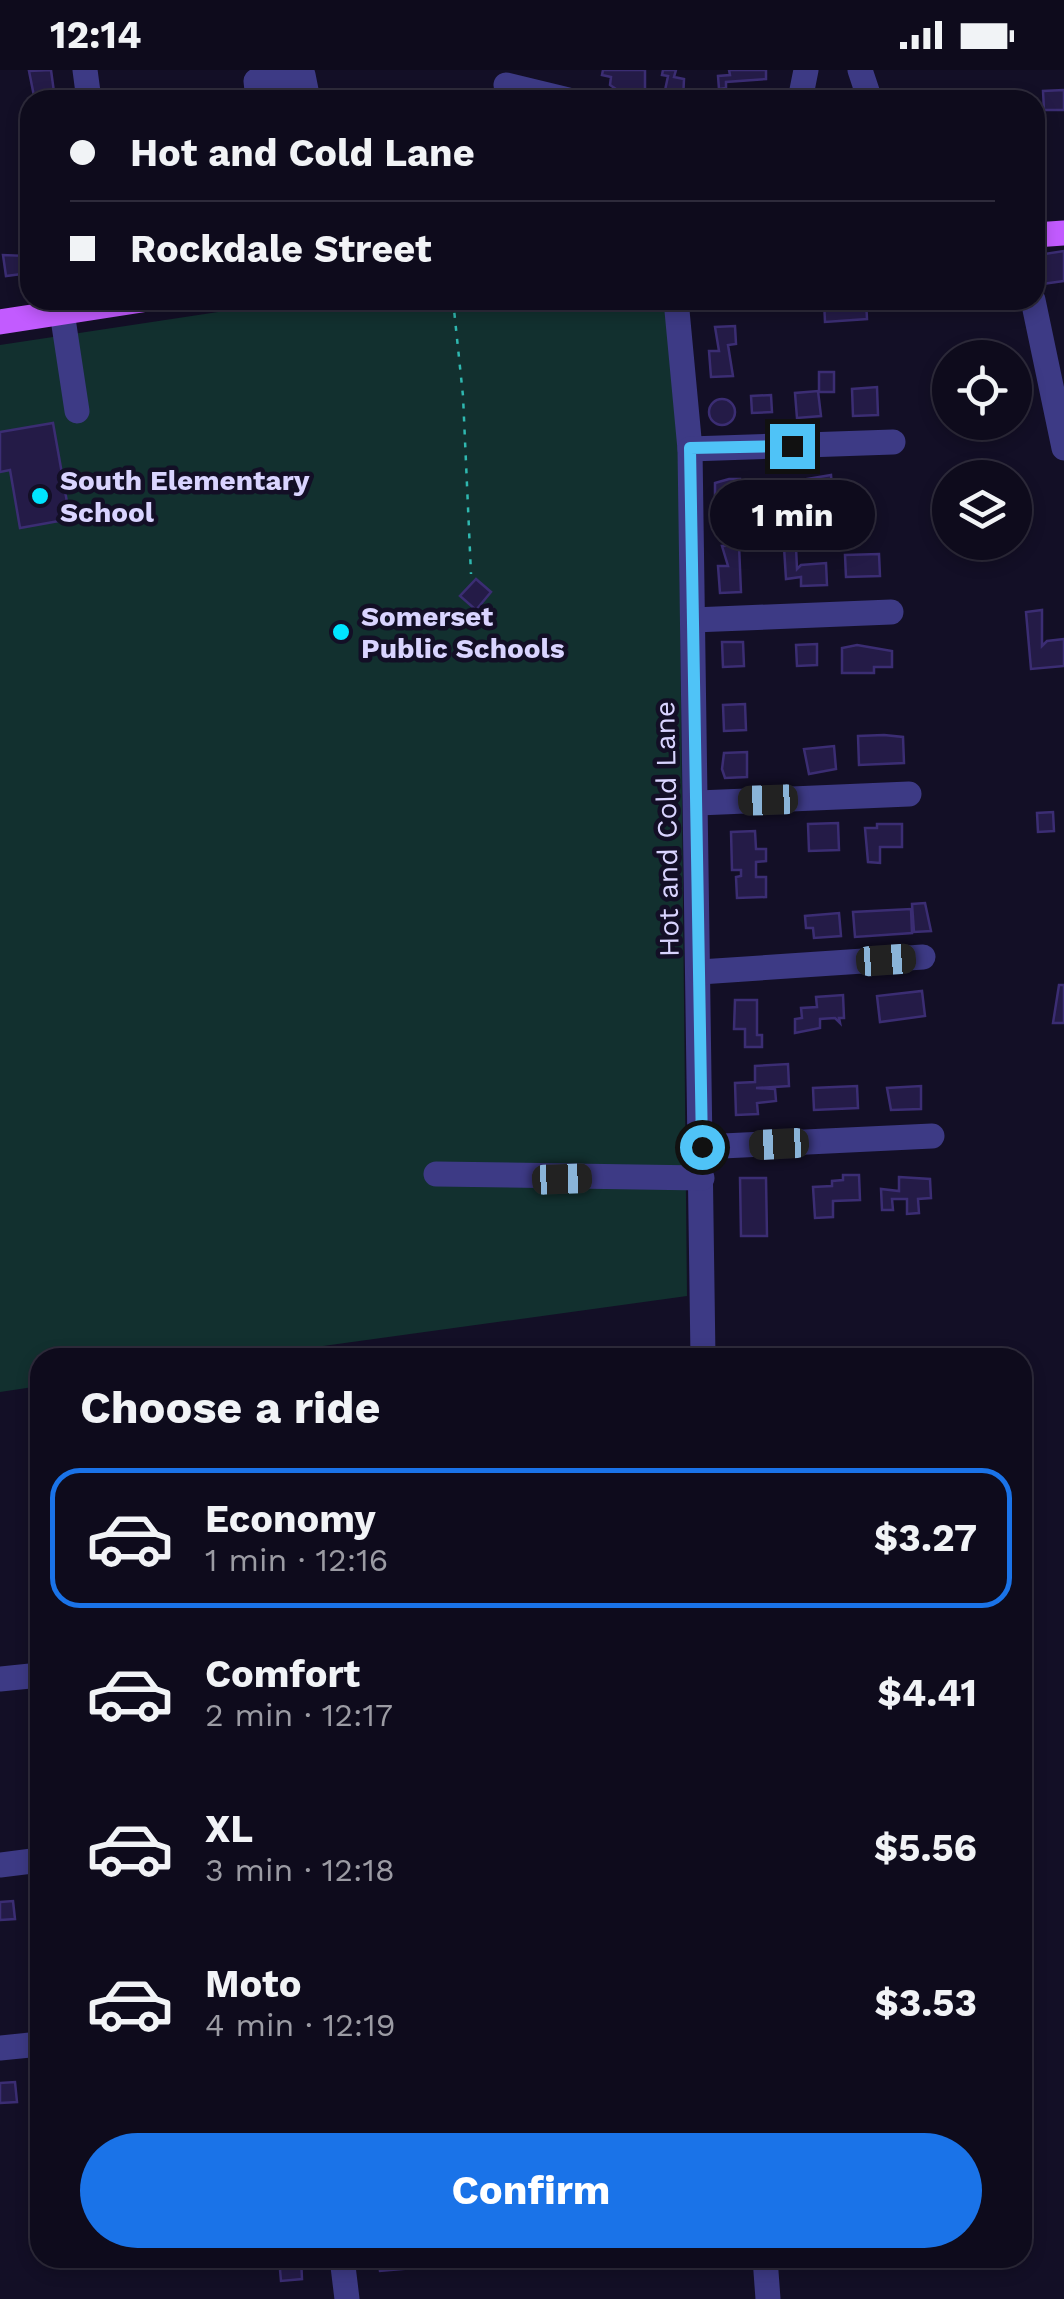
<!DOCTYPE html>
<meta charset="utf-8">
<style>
body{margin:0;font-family:"Work Sans",sans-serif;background:#1c1929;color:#f1f3f6;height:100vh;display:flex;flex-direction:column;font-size:38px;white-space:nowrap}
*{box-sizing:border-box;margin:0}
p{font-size:32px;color:#9b9ba3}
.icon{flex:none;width:55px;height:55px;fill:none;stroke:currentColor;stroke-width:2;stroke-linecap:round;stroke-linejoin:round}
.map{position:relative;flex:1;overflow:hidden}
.details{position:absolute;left:30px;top:1278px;width:1002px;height:920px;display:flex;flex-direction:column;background:#0e0b1c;border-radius:30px;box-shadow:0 5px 15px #0003,0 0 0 2px #2e2b3b}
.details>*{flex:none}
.banner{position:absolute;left:20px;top:20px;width:1025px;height:220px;border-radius:30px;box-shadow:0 5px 15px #0003,0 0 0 2px #2e2b3b;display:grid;align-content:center;height:220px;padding:0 50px;background:#0e0b1c}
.controls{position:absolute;left:932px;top:270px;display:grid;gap:20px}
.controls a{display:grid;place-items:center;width:100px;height:100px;border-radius:50%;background:#0e0b1c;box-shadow:0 5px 15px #0003,0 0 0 2px #2e2b3b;font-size:50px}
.end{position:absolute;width:45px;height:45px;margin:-22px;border:12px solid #4fc3f7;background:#111;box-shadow:0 0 0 5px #111}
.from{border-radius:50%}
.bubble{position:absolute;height:70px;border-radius:35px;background:#0e0b1c;box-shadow:0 5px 15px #0003,0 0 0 2px #2e2b3b;font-size:32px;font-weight:700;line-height:70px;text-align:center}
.car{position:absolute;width:30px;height:60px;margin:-30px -15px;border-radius:12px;box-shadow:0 0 8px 2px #0007;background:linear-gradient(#222 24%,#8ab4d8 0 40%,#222 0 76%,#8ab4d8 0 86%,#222 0)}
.banner b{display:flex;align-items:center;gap:35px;height:95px;font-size:38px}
.banner b+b{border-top:2px solid #2e2b3b}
.banner i{width:25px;height:25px;background:#f1f3f6}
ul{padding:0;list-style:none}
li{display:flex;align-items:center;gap:30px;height:140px;margin:0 20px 15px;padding:0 30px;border:5px solid transparent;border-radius:30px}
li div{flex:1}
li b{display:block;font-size:38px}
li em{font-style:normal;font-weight:700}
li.on{border-color:#1a73e8}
li>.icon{width:90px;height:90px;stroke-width:1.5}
h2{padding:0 50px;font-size:45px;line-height:120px}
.button{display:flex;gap:20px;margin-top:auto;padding:20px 50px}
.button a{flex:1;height:115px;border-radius:60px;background:#1a73e8;color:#fff;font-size:40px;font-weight:700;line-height:115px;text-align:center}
.status{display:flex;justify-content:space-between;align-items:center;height:70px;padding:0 50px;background:#0e0b1c;direction:ltr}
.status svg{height:28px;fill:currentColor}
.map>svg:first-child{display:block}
.green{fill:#12302f}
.building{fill:#241b47;stroke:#3b2d73;stroke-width:2.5}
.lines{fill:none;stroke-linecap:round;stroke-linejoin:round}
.path{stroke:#2fb8b0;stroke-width:2.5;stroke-dasharray:5 8;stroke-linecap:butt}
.minor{stroke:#3d3a85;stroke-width:25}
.major{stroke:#c25bff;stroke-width:25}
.route{stroke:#4fc3f7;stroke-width:12}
.poi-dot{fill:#00e5ff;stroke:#130f26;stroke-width:4}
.labels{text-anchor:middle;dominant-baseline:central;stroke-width:9;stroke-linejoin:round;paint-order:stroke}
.poi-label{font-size:28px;font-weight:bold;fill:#d9d4ff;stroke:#130f26;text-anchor:start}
.street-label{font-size:28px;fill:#d9d4ff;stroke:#130f26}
</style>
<div class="status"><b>12:14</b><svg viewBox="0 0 49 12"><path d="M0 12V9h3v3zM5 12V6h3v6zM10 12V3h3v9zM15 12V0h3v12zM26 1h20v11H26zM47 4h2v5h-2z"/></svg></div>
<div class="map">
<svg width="1064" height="2229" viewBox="0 0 1064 2229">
<rect width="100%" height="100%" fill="#130f26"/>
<polygon class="green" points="298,230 664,230 678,334 687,1226 244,1287 40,1288 40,1316 0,1322 0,275"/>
<g class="building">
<polygon points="51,0 54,22 34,26 29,1"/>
<polygon points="603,0 645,0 645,22 616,19 610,15 611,7 602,5"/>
<polygon points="663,0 676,0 674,7 684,9 683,30 663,30 668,6 662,5"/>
<polygon points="729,0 766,0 766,9 726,12 726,18 719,19 718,6 730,5"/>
<polygon points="1064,20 1064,40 1044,40 1043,21"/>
<polygon points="30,181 30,203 6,206 3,185 27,186"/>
<polygon points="1064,181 1064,211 1042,214 1038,185"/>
<polygon points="824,230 866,230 867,249 825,252"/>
<polygon points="735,256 736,274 728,275 733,306 711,307 709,281 719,281 715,257"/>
<rect x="819" y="302" width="15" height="20"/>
<polygon points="877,317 878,345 853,346 852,319"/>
<polygon points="818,321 821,346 797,348 795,323"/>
<polygon points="771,325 772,342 752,343 751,326"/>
<circle cx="722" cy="342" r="13"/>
<polygon points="53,353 70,449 20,458 10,400 0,402 0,362"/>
<polygon points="831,405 832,418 848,417 848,428 802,430 801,410"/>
<polygon points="729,409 740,409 740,423 758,422 757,415 768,414 769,431 715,433 715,413"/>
<polygon points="739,475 741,522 720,523 718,496 728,496 722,476"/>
<polygon points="784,477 796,477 797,499 801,495 826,493 827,515 801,516 801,507 786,509"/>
<polygon points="879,484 880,506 846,507 845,485"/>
<polygon points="476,509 491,522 476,540 460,526"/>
<polygon points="1042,540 1042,576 1047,571 1064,569 1064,596 1031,599 1026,542"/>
<polygon points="722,572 743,572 744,596 723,597"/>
<polygon points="817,574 817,595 797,596 796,575"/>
<polygon points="857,575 892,581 892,597 874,597 874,603 842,603 842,578"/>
<polygon points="745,634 746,660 724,661 723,635"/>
<polygon points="884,665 903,667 904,693 859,695 858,666"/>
<polygon points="834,676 836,699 809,704 804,679"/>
<polygon points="747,682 747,707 725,708 722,699 724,683"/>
<polygon points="1053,742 1054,761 1038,762 1037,743"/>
<polygon points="838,753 839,780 809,781 808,754"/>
<polygon points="877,754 902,754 902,777 880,777 880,793 868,792 865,758 877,758"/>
<polygon points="755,761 756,779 766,779 766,791 756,792 756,807 766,807 766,827 737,828 736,807 741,806 741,800 732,800 731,762"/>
<polygon points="925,833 931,861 914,862 912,834"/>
<polygon points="911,839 912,863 855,867 853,842"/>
<polygon points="839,843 841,866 814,868 813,858 806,858 805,846"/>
<polygon points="1059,915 1064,915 1064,953 1053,953"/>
<polygon points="922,921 925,946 880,952 877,926"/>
<polygon points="843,925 844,948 839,948 840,953 835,948 820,949 820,958 795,963 795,949 802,948 801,938 817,937 816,927"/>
<polygon points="735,930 757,930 757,965 762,965 762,977 745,977 745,959 734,959"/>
<polygon points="788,994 789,1016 756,1018 775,1019 776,1031 757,1033 758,1044 736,1045 735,1013 755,1012 755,996"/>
<polygon points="857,1016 858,1038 814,1040 813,1018"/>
<polygon points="921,1016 921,1039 891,1040 887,1018"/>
<polygon points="843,1105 859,1105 860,1130 833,1131 833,1147 815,1148 813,1117 832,1116 832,1111 843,1110"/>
<polygon points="899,1107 930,1109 931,1128 918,1129 919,1143 907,1144 907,1129 892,1129 893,1140 882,1140 881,1119 899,1121"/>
<polygon points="740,1108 766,1108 767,1166 741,1166"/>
<polygon points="13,1831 15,1849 0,1850 0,1832"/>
<polygon points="15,2012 17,2032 0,2033 0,2013"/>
<polygon points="279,2188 301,2188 302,2209 281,2211"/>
<polygon points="378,2188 412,2188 413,2198 380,2201"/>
</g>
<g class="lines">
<polyline class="path" points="453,230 463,326 471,504"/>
<g class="minor">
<polyline points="85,0 89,30"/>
<polyline points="860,0 870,30"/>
<polyline points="506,15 568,30"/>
<polyline points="258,30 256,11 303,5 308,30"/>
<polyline points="800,30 806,0"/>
<polyline points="676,230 690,379 703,1288"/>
<polyline points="1033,230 1064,378"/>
<polyline points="62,242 77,341"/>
<polyline points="690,379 893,372"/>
<polyline points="693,550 891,542"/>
<polyline points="698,733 909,724"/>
<polyline points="700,902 923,887"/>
<polyline points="702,1077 932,1066"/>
<polyline points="436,1104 702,1108"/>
<polyline points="0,1609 40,1605"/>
<polyline points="0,1795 40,1790"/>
<polyline points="0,1978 40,1974"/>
<polyline points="342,2188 347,2229"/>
<polyline points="765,2188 768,2229"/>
</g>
<g class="major">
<polyline points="1035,165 1064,163"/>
<polyline points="0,252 142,230"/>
</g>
</g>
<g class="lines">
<polyline class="route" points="702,1077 690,378 792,376"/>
</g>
<g class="poi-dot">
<circle cx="40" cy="426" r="10"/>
<circle cx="341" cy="562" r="10"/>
</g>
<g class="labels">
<g class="poi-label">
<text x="60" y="410">South Elementary<tspan x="60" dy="32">School</tspan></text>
<text x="361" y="546">Somerset<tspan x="361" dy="32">Public Schools</tspan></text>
</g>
<g class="street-label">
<text transform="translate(667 759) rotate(-91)">Hot and Cold Lane</text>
</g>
</g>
</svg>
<div class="controls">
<a><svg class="icon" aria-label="locate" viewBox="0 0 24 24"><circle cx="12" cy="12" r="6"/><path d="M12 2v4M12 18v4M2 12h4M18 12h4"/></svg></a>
<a><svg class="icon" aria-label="layers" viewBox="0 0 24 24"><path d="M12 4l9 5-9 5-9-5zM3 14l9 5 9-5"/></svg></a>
</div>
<i class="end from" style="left:702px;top:1077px"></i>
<i class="end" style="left:792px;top:376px"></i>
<div class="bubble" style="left:710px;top:410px;width:165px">1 min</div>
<i class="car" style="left:768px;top:730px;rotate:268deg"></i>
<i class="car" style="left:886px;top:890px;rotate:86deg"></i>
<i class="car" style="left:779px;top:1074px;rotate:267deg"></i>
<i class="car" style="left:562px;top:1109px;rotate:88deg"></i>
<div class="banner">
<b><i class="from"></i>Hot and Cold Lane</b>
<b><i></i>Rockdale Street</b>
</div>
<section class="details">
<h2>Choose a ride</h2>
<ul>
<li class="on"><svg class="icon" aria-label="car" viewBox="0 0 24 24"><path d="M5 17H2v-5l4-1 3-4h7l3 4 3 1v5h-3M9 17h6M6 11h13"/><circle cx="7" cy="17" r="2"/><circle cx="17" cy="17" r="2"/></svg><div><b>Economy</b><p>1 min · 12:16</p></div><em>$3.27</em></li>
<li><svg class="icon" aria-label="car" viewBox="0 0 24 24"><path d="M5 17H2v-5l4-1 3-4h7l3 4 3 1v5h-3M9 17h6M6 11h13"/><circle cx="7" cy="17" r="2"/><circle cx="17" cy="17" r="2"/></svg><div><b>Comfort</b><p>2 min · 12:17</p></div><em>$4.41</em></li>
<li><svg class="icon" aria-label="car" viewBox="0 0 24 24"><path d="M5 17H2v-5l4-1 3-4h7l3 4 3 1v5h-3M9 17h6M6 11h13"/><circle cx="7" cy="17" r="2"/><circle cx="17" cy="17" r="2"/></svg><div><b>XL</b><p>3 min · 12:18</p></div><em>$5.56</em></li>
<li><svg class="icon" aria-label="car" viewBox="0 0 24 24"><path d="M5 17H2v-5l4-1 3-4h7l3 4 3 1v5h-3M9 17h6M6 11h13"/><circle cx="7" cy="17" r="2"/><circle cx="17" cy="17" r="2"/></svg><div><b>Moto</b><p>4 min · 12:19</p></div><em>$3.53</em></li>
</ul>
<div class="button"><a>Confirm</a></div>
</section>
</div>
